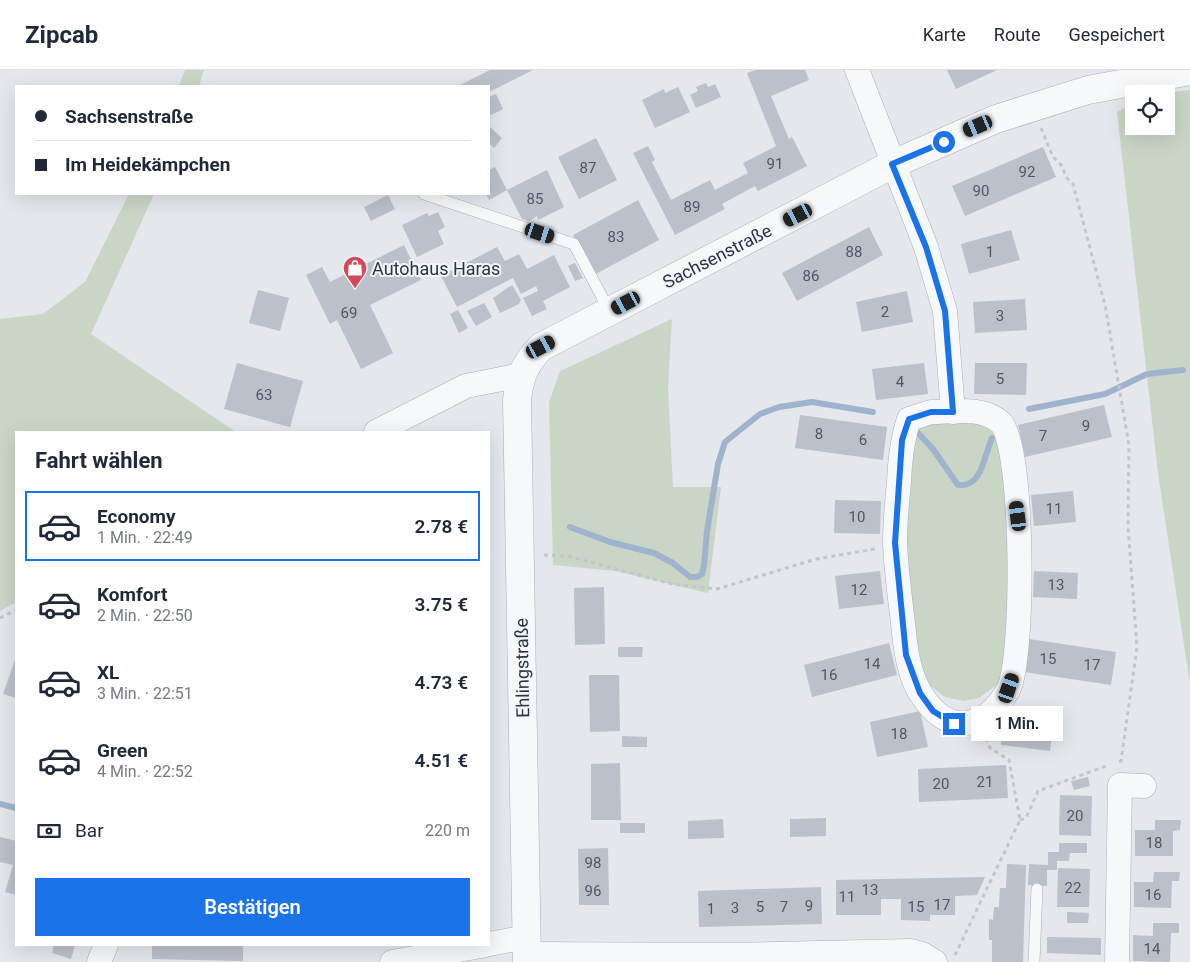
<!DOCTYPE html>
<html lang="de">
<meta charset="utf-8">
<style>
body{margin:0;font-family:Roboto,sans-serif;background:#f6f6f7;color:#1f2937;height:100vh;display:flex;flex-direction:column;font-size:19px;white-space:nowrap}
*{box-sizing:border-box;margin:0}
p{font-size:16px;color:#747a83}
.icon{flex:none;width:28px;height:28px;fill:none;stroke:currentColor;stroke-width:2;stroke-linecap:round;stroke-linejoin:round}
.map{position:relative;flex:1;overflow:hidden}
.drawer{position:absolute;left:15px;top:361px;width:475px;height:515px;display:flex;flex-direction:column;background:#fff;border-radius:0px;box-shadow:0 5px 20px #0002}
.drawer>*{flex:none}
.top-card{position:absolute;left:15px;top:15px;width:475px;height:110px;border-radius:0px;box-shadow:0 5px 20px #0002;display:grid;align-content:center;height:110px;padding:0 20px;background:#fff}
.fabs{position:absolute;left:1125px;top:15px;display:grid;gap:10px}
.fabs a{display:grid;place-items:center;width:50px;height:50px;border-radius:0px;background:#fff;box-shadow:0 5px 20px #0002;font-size:25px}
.end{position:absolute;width:22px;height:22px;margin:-11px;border:6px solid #1a73e8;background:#fff;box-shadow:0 0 0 2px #fff}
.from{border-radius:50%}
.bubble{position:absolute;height:35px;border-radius:0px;background:#fff;box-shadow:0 5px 20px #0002;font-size:16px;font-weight:600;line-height:35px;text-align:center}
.car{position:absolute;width:15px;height:30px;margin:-15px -8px;border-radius:6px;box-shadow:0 0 4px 1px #0007;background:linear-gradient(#222 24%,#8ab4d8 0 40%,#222 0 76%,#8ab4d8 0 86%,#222 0)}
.top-card b{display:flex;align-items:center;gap:18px;height:48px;font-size:19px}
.top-card b+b{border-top:1px solid #e0e1e3}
.top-card i{width:12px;height:12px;background:#1f2937}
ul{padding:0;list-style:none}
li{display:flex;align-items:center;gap:15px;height:70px;margin:0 10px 8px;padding:0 10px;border:2px solid transparent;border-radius:0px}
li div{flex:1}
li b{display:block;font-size:19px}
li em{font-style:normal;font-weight:600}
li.active{border-color:#1a73e8}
li>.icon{width:45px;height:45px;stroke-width:1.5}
h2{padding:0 20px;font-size:22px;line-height:60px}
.pay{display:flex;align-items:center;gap:12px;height:55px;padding:0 20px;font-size:19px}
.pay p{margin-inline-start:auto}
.button{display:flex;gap:10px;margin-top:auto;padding:10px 20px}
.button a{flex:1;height:58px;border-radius:0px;background:#1a73e8;color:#fff;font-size:20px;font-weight:600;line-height:58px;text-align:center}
header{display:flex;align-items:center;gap:30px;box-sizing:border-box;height:70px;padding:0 25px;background:#fff;border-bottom:1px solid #e0e1e3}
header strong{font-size:24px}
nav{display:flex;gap:28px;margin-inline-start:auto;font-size:18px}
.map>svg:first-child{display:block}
.green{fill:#c9d6c5}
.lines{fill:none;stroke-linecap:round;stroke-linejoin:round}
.stream{stroke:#9fb4cc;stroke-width:6}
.building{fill:#bbc0ca}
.service-casing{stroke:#a9aeb7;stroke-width:12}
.minor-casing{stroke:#a9aeb7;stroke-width:25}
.tertiary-casing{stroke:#a9aeb7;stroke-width:29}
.path{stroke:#c2c5cb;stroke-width:3;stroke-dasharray:4 4;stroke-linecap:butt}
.service{stroke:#f7f8fa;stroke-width:11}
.minor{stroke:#f7f8fa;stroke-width:24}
.tertiary{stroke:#f7f8fa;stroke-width:28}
.route{stroke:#1a73e8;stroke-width:6}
.labels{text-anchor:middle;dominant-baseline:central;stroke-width:4;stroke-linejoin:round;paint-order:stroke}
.number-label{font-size:15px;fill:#4f5766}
.street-label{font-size:18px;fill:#2b3445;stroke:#f4f6f9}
.poi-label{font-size:18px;fill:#2b3445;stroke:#f4f6f9;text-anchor:start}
</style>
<header>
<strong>Zipcab</strong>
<nav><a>Karte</a><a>Route</a><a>Gespeichert</a></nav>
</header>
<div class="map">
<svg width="1190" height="892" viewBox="0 0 1190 892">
<rect width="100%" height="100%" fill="#e4e7ec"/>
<g class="green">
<polygon points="185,0 204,0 199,16 179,16"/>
<polygon points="1190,20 1190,614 1158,403 1117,42 1134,33 1134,56 1166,56 1166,24 1151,24"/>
<polygon points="129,124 154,124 91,264 236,362 16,362 16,532 0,541 0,249 43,244 85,212"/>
<polygon points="672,249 668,318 673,417 721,417 708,523 615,501 553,495 549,332 560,301"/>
<polygon points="941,351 991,352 1008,407 1010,573 998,614 979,628 963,631 945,627 928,614 917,588 902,485 915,358"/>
</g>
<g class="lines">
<g class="stream">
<polyline points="1029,339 1105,324 1147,304 1183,300"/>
<path d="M918 363 933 379 958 415C982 418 984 386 992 368"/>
<polyline points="570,457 610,472 654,483 673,493 690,507 697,507 702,504 704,495 707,461 718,394 725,372 760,344 779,337 812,332 873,342"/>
<polyline points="0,734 16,738"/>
</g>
</g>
<g class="building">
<polygon points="490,0 533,0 489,22 489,16 458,16"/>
<polygon points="755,0 805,0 809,10 771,26 789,69 792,67 807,96 758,121 755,116 722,134 725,139 675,165 633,83 648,76 655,90 652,92 671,130 710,110 715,120 748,103 743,93 776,76 747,3"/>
<polygon points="947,0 997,0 956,19"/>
<polygon points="706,13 708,17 715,14 721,27 696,38 690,25 698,21 696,17"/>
<polygon points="678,17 690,42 655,58 642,30 664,19 665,23"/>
<polygon points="496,24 503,39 489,46 489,27"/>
<polygon points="489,56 502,68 494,78 489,73"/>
<polygon points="596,68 617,110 579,129 558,87"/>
<polygon points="1043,77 1056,107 965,146 952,116"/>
<polygon points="495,97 507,120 547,100 564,137 538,150 537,146 529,151 522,149 507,120 489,130 486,124 489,124 489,100"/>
<polygon points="388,125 395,139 371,151 364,137"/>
<polygon points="638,130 659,170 594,205 573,165"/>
<polygon points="438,142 445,157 438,161 444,174 417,187 402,155 427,143 429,146"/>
<polygon points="869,157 883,185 797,231 782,203"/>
<polygon points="1011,160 1020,190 969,204 961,174"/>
<polygon points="404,175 421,210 370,235 393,283 361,299 337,250 330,254 306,205 322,197 330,212"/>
<polygon points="497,177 505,191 519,184 527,199 554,185 570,217 543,231 547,239 532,246 523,228 538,221 536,216 521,224 513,208 457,237 441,206"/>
<polygon points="575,193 583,208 575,211 568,196"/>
<polygon points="512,215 521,230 519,234 500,243 493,228"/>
<polygon points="258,220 289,228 280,261 249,253"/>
<polygon points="907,221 913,252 862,262 856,232"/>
<polygon points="1025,229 1027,260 975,263 973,232"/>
<polygon points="484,233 492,247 476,256 467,241"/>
<polygon points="458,240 468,258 459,263 450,244"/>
<polygon points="237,293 303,311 290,357 224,339"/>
<polygon points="924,293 928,324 876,330 872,299"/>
<polygon points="975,293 1027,293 1026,325 974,324"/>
<polygon points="1104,335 1112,367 1025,387 1018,355"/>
<polygon points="800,345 887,357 883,390 795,378"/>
<polygon points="1073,421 1076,452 1034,456 1031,425"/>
<polygon points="835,430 881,431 880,464 834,463"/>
<polygon points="880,501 884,534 839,539 835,506"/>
<polygon points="1034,501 1078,503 1077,529 1033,527"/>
<polygon points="604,517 605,574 575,575 574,518"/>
<polygon points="1029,569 1116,582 1111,615 1024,602"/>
<polygon points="889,573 897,605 812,627 804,595"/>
<polygon points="618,577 643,577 642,587 618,587"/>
<polygon points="16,587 16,628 3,624"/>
<polygon points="589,605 619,605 620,661 590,662"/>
<polygon points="920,641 928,677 877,687 870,652"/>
<polygon points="1005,642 1054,648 1050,681 1001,675"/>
<polygon points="622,666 647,667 647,677 622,677"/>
<polygon points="620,693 621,750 591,750 591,694"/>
<polygon points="1006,695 1008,728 919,732 918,699"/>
<polygon points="1088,707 1090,716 1074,720 1071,711"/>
<polygon points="1060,725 1092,726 1091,766 1059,765"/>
<polygon points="826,748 826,766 790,767 790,749"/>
<polygon points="723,749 724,768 688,769 688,751"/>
<polygon points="1155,750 1181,750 1180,760 1173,761 1173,786 1135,786 1135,760 1155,760"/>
<rect x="620" y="753" width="25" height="10"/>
<polygon points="0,767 16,771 16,825 5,822 13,795 0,792"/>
<polygon points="1059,773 1087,773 1087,783 1070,783 1069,791 1057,791 1057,800 1047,800 1047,816 1028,815 1029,794 1048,795 1048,782 1059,782"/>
<polygon points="608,778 609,835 579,835 578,779"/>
<polygon points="1007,794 1026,795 1023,892 992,892 992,870 989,870 989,849 993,850 994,837 999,837 1000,818 1006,818"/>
<polygon points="1058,798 1090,799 1089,837 1057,837"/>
<polygon points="1154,802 1180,802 1179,811 1172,811 1171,838 1134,837 1134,812 1153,812"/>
<polygon points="985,807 977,825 955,826 955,845 930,845 930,851 901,850 901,829 881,829 881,845 836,845 836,810"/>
<polygon points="821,817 822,854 699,857 698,821"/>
<polygon points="1067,842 1089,843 1088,853 1067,853"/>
<polygon points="1153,853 1179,853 1179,863 1171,863 1170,892 1133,891 1133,865 1153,866"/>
<polygon points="1047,867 1101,868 1101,885 1047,883"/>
<polygon points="54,875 75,875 71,889 52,883"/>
<polygon points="152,875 243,875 243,891 152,889"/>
</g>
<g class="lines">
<defs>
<g id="service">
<polyline points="424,124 574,174 610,242"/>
<polyline points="1034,892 1037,819"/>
</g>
<g id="minor">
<polyline points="857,0 926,177 945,241 953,342"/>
<path d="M931 342C953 342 982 336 1000 352 1024 372 1025 590 1008 620 985 661 947 666 921 624 910 607 906 583 904 563 901 533 896 502 895 472 895 452 897 432 899 412 900 389 902 370 909 349Z"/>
<polyline points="376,362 466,316 521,305"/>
<polyline points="489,874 527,867"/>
<polyline points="527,884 731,885 911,881 922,884 935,892"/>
<polyline points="99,892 106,875"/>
<polyline points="392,892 486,875"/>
<polyline points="1117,892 1120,715 1144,716"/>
</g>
<path id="tertiary" d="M527 892 517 330C519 308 525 293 541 277L893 94 996 49 1088 20 1190 1"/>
</defs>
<use href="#service" class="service-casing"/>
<use href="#minor" class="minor-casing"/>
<use href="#tertiary" class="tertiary-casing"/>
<g class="path">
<polyline points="1041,58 1053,87 1061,95 1067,108 1073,114 1105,235 1129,375 1128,456 1137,577 1121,691 1117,692"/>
<polyline points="544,485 568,486 672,514 717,519 816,489 875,479"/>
<polyline points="0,548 16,540"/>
<polyline points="1020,750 1026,748 1038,721 1109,695"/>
<polyline points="955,885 1020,750 1009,690 990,678 986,669"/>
</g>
<use href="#service" class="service"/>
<use href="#minor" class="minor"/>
<use href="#tertiary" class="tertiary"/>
</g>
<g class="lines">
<polyline class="route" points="944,72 892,94 926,177 945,241 953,342 931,342 909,349 902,370 895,473 906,585 920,623 933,641 954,654"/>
</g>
<defs>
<symbol id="shop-pin" viewBox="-11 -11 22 30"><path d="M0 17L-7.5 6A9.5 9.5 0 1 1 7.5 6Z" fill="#d1495b" stroke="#f4f6f9"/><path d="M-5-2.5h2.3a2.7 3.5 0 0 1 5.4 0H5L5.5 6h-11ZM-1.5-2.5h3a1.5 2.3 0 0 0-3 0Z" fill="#fff"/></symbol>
</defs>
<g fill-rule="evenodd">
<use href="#shop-pin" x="341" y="184" width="28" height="38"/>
</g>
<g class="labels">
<g class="number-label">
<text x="775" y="94">91</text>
<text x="588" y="98">87</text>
<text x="1027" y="102">92</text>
<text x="981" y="121">90</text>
<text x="535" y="129">85</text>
<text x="692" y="137">89</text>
<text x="616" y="167">83</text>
<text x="854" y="182">88</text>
<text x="990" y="182">1</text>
<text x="811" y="206">86</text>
<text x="885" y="242">2</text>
<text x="349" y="243">69</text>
<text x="1000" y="246">3</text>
<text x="1000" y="309">5</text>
<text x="900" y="312">4</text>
<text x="264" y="325">63</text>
<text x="1086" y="356">9</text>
<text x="819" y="364">8</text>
<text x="1043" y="366">7</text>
<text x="863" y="370">6</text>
<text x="1054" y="439">11</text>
<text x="857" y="447">10</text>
<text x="1056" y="515">13</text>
<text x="859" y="520">12</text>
<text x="1048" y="589">15</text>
<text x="872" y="594">14</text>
<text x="1092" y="595">17</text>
<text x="829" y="605">16</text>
<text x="899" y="664">18</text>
<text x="985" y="712">21</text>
<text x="941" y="714">20</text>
<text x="1075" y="746">20</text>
<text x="1154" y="773">18</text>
<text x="593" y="793">98</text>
<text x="1073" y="818">22</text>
<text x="870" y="820">13</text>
<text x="593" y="821">96</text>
<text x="1153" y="825">16</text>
<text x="847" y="827">11</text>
<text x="942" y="835">17</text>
<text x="809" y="836">9</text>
<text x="760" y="837">5</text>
<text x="784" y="837">7</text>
<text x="916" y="837">15</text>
<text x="735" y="838">3</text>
<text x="711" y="839">1</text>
<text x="1152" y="879">14</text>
</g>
<g class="street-label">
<text transform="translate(717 186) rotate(-27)">Sachsenstraße</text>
<text transform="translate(522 598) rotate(-91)">Ehlingstraße</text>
</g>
<g class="poi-label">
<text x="372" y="198">Autohaus Haras</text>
</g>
</g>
</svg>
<div class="fabs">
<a><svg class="icon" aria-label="locate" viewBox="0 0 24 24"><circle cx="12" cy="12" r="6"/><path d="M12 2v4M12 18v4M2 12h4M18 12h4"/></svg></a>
</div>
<i class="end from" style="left:944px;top:72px"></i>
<i class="end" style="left:954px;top:654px"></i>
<div class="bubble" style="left:971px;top:636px;width:92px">1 Min.</div>
<i class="car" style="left:978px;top:56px;rotate:247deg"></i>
<i class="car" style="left:798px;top:145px;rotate:243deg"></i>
<i class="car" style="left:540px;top:163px;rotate:108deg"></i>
<i class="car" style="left:626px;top:233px;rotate:242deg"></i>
<i class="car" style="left:541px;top:277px;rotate:62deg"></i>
<i class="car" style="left:1018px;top:446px;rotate:353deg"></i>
<i class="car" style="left:1009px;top:618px;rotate:19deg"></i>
<div class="top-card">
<b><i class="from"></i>Sachsenstraße</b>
<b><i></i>Im Heidekämpchen</b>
</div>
<section class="drawer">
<h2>Fahrt wählen</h2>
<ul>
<li class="active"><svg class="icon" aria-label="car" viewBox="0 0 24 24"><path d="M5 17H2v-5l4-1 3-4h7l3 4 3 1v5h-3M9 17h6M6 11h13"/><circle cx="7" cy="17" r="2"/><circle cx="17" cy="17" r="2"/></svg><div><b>Economy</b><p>1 Min. · 22:49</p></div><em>2.78 €</em></li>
<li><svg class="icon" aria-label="car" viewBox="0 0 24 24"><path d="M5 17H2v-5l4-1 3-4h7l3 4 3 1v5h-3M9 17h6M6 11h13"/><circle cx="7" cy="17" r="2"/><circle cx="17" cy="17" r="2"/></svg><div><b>Komfort</b><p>2 Min. · 22:50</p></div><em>3.75 €</em></li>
<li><svg class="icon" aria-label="car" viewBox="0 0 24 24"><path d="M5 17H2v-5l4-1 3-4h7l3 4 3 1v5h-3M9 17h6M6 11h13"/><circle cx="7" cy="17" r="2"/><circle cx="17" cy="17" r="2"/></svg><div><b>XL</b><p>3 Min. · 22:51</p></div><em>4.73 €</em></li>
<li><svg class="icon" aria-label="car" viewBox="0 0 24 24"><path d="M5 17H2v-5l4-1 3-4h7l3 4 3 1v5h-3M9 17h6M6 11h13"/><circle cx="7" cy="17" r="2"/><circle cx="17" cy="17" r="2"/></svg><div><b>Green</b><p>4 Min. · 22:52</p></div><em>4.51 €</em></li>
</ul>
<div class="pay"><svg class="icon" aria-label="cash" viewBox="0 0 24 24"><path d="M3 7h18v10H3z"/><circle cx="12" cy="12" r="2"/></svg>Bar<p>220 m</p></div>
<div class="button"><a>Bestätigen</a></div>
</section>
</div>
